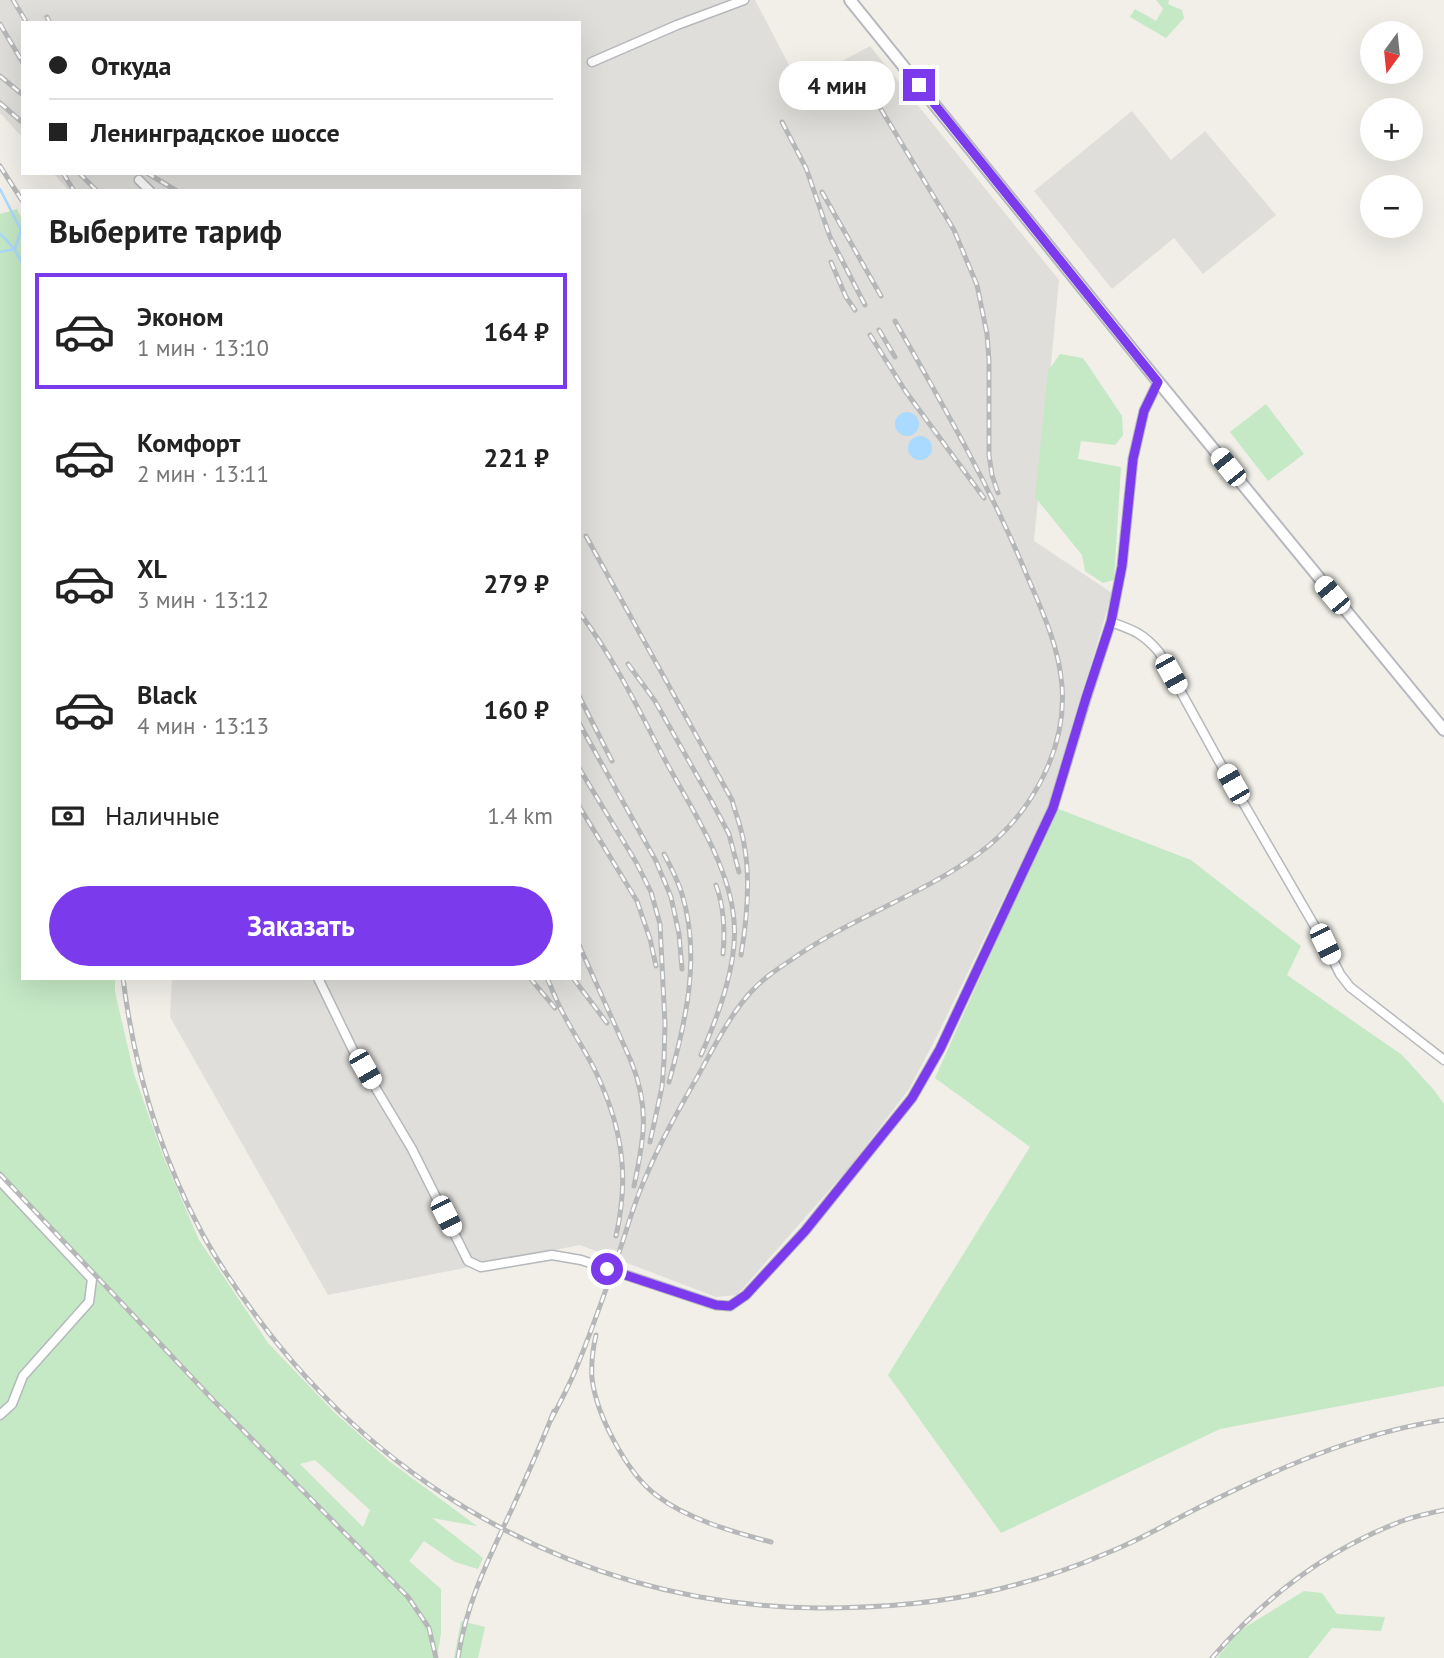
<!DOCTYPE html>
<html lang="ru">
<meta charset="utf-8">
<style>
body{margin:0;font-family:"PT Sans",sans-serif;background:#f6f6f6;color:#222;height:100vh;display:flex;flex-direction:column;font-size:26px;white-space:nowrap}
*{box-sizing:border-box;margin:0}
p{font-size:23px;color:#767676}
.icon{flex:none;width:38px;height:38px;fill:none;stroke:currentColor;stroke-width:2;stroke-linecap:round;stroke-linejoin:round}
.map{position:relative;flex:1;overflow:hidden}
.sheet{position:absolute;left:21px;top:189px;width:560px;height:791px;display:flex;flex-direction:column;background:#fff;border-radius:0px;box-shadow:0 7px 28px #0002}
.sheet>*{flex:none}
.banner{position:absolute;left:21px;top:21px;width:560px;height:154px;border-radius:0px;box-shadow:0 7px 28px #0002;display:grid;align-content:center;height:154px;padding:0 28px;background:#fff}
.needle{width:46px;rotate:195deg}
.controls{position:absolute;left:1360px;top:21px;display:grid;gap:14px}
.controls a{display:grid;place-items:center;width:63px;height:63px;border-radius:50%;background:#fff;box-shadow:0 7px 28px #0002;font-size:35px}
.end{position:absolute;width:32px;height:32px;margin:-16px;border:9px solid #7c3aed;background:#fff;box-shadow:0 0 0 4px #fff}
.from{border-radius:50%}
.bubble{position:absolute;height:49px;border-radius:24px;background:#fff;box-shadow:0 7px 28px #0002;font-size:23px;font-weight:700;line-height:49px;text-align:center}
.car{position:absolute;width:21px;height:42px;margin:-21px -10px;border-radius:9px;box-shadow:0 0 5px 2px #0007;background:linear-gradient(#fff 24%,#345 0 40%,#fff 0 76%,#345 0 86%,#fff 0)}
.banner b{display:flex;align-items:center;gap:24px;height:66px;font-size:26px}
.banner b+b{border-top:2px solid #e0e0e0}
.banner i{width:18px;height:18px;background:#222}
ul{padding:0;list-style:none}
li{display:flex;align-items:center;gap:21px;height:116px;margin:0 14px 10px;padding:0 14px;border:4px solid transparent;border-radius:0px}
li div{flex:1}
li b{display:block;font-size:26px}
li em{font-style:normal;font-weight:700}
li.selected{border-color:#7c3aed}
li>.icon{width:63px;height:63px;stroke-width:1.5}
h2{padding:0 28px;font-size:32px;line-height:84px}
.pay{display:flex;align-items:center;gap:18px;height:77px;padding:0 28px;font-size:26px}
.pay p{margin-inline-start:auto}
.button{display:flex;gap:14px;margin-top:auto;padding:14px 28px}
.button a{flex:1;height:80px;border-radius:42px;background:#7c3aed;color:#fff;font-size:28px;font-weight:700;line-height:80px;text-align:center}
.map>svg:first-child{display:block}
.industrial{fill:#e0deda}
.green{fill:#c5e8c5;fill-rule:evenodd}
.water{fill:#aadaff}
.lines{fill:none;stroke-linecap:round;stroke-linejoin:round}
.stream{stroke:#aadaff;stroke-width:2.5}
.street-casing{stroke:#b5b8bc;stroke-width:11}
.secondary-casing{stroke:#b6babf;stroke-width:14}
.street{stroke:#fff;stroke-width:8}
.secondary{stroke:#fff;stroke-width:10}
.rail-casing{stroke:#b6b7b8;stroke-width:5}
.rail{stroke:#fff;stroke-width:2.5;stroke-dasharray:8;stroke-linecap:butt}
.route{stroke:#7c3aed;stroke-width:9}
</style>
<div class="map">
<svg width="1444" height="1658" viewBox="0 0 1444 1658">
<rect width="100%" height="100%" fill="#f1efe8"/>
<g class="industrial">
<polygon points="0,0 755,0 799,84 870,46 1059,280 1034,541 1112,593 1051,801 936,1038 909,1089 848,1169 737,1295 716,1297 580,1245 328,1295 170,1017 172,978 579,978 579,191 69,191 53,173 579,173 579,23 23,23 23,138 0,113"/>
<polygon points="1132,111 1171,160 1205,131 1276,215 1203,274 1174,238 1112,289 1034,191"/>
</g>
<g class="green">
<polygon points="1156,0 1169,0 1168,4 1182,10 1184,18 1166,38 1130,17 1135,9 1156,21 1163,9"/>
<path d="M17 209 23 221V978H115V992L134 1074 163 1156 199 1240 268 1343 335 1413 389 1461 477 1526 432 1518 483 1558 478 1569 455 1562 424 1541 409 1561 441 1589V1633L437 1658H0V214ZM315 1460 370 1510 363 1527 300 1464Z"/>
<polygon points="1060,354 1083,358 1122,416 1123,435 1115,445 1081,441 1078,459 1121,467 1114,580 1103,583 1085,571 1082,555 1035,497 1048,371"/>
<polygon points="1266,404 1304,454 1268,481 1230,432"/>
<polygon points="1056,808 1191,860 1301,946 1287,975 1402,1055 1434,1090 1444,1104 1444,1386 1220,1429 1001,1533 888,1375 1030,1147 935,1078"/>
<polygon points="1304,1591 1322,1593 1337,1614 1385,1617 1381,1631 1332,1628 1308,1658 1217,1658 1239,1631"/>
<polygon points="461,1621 485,1627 478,1658 454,1658"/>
</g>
<g class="water">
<circle cx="907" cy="424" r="12"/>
<circle cx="920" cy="448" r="12"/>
</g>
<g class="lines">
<g class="stream">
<polyline points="0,189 21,230 15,249 0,252"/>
<path d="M0 234C11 243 17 252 23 265"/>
</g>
<defs>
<g id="street">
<polyline points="592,62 677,25 744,0"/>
<polyline points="139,180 150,191"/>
<path d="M1111 622C1133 630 1143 633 1159 652L1219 761 1325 944 1340 974 1350 987 1444 1060"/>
<polyline points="318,978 353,1050 412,1149 468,1261 481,1267 552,1255 581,1260 716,1305 730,1306 746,1295 805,1231 912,1098 940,1049 1053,808 1086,699 1111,622 1122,566 1133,459 1144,411 1158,382"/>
<polyline points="0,1181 92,1279 89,1302 23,1376 12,1404 0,1415"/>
</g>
<polyline id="secondary" points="850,0 1147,368 1444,730"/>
</defs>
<use href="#street" class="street-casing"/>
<use href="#secondary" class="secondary-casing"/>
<use href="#street" class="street"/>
<use href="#secondary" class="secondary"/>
<defs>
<g id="rail">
<polyline points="13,0 27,23"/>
<polyline points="47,17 50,23"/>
<polyline points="0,24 23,63"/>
<polyline points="0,76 23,95"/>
<polyline points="873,96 954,230 977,285 987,334 989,360 989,455 992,475 998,493"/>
<polyline points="0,103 23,123"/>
<polyline points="782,122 806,168 830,237 865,305"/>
<polyline points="0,166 23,202"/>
<polyline points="63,173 74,191"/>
<polyline points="79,173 97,191"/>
<polyline points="147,173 177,191"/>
<polyline points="822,192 881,296"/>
<polyline points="831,262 846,297 855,310"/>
<polyline points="879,330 895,357"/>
<polyline points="870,335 906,392 984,498"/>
<path d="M586 536 732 800C736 815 742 829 744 844 751 880 747 919 741 955"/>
<path d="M579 612C614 658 639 710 665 760 691 808 730 866 734 921 738 964 718 1016 701 1055"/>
<polyline points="628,664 655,701 712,802 729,834 739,872"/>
<polyline points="579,696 612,761"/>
<polyline points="579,723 656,861 671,897 679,934 682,969"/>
<polyline points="579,768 636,862 651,892 660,924 665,1024 664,1060 662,1087 650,1142"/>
<polyline points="579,806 637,901 650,939 656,966"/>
<path d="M664 854C671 867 678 881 682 894 701 956 686 1021 669 1082"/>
<path d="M716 885C724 907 725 932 723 954"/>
<path d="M579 945 631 1061C650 1108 644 1139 634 1186"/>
<path d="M123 978C134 1068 160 1155 203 1235 218 1262 236 1289 254 1313 386 1495 593 1606 818 1608 877 1608 937 1604 995 1590 1033 1581 1071 1569 1107 1553 1138 1541 1168 1523 1198 1508 1276 1469 1357 1433 1444 1420"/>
<polyline points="530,978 555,1008"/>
<path d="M547 978C553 991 558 1005 565 1017 576 1038 590 1058 599 1079 623 1132 629 1179 616 1236"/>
<polyline points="573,978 607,1023"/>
<polyline points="0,1174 215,1402 408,1597 429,1628 436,1658"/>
<path d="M596 1335C593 1348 591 1364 592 1378 596 1414 626 1472 656 1495 687 1519 733 1532 771 1542"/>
<path d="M551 1420C559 1404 568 1388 575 1371 590 1336 602 1300 615 1264 625 1237 632 1208 644 1181 659 1144 679 1109 699 1074 714 1047 729 1017 749 994 761 980 776 970 791 960 850 918 920 896 978 854 1030 816 1067 751 1062 686 1059 647 1043 613 1028 578 991 488 943 405 895 321"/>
<path d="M458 1658C466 1604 488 1560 511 1511 526 1478 541 1445 554 1411"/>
<path d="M1212 1658C1264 1598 1328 1549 1402 1521 1416 1516 1430 1513 1444 1510"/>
</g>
</defs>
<use href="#rail" class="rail-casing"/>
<use href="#rail" class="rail"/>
</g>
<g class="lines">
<polyline class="route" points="607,1269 716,1305 730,1306 746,1295 805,1231 912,1098 940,1049 1053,808 1086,698 1111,622 1122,566 1133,459 1144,411 1158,382 919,85"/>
</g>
</svg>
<div class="controls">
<a><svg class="needle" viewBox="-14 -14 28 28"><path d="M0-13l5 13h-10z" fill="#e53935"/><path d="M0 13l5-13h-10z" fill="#767676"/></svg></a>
<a>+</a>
<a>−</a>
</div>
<i class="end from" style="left:607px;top:1269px"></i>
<i class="end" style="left:919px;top:85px"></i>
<div class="bubble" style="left:779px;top:61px;width:116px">4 мин</div>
<i class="car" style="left:1228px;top:467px;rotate:321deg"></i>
<i class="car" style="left:1332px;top:595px;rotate:320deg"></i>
<i class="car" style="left:1171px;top:674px;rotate:151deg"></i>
<i class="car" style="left:1233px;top:784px;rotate:330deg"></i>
<i class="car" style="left:1325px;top:944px;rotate:154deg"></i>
<i class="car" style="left:365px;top:1069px;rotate:150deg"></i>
<i class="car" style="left:446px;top:1216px;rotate:153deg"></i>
<div class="banner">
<b><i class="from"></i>Откуда</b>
<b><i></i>Ленинградское шоссе</b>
</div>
<section class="sheet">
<h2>Выберите тариф</h2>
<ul>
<li class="selected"><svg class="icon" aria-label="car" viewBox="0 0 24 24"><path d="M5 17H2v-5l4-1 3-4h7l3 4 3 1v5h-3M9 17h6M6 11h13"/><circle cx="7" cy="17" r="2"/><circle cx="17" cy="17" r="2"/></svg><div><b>Эконом</b><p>1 мин · 13:10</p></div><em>164 ₽</em></li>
<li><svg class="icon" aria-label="car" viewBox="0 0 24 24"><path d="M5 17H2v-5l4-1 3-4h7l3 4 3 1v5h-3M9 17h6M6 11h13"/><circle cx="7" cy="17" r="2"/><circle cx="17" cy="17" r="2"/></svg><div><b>Комфорт</b><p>2 мин · 13:11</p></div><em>221 ₽</em></li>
<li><svg class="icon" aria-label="car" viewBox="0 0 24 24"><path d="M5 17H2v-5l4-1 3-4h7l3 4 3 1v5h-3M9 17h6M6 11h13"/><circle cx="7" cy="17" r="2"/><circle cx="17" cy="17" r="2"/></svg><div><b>XL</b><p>3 мин · 13:12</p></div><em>279 ₽</em></li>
<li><svg class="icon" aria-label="car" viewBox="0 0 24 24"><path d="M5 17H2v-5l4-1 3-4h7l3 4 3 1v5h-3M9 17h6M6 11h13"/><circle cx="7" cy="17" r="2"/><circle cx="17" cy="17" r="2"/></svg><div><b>Black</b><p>4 мин · 13:13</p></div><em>160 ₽</em></li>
</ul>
<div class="pay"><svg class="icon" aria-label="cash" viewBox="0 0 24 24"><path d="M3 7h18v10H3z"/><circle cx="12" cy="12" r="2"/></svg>Наличные<p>1.4 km</p></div>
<div class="button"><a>Заказать</a></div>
</section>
</div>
